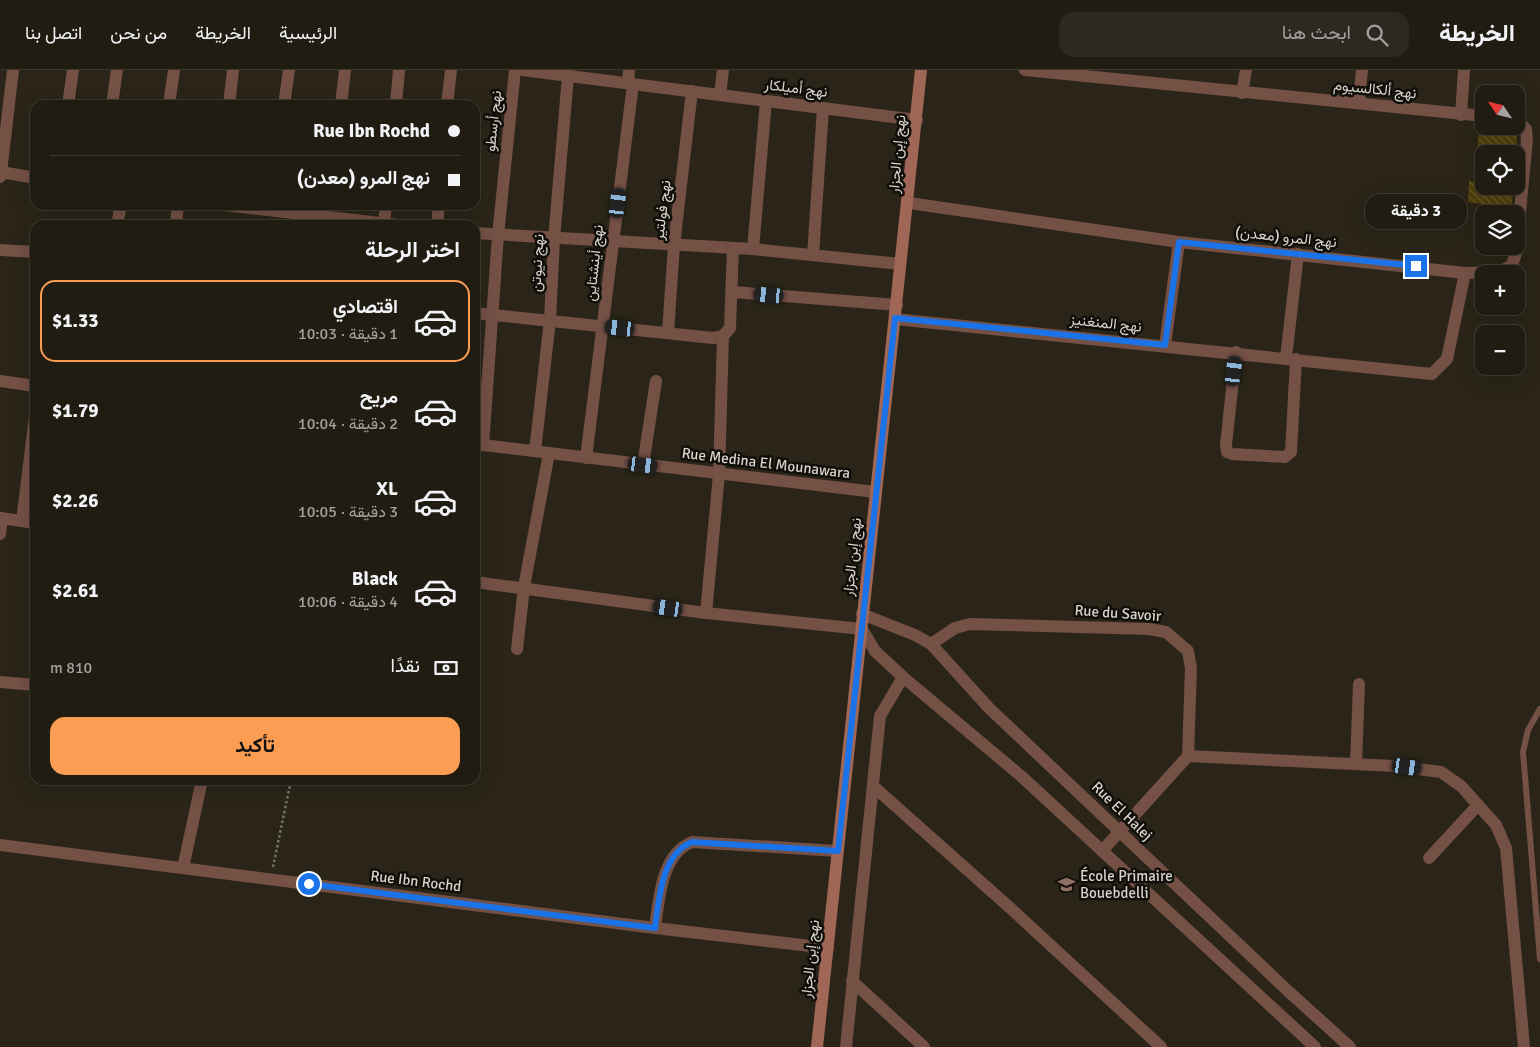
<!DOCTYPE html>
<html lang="ar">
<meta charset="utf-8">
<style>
body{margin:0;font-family:Signika,Vazirmatn,sans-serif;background:#2d2920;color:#f1f3f6;direction:rtl;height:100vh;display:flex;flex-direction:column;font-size:19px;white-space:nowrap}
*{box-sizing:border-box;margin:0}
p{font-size:16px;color:#a2a19f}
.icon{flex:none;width:28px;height:28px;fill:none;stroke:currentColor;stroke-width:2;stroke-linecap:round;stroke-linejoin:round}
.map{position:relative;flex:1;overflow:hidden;direction:ltr}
.panel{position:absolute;left:30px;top:150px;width:450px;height:565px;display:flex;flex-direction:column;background:#201c12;border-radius:15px;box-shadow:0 5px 20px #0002,0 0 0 1px #3d3a32;direction:rtl}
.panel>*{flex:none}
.hud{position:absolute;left:30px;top:30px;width:450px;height:110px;border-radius:15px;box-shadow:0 5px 20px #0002,0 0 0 1px #3d3a32;direction:rtl;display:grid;align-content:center;height:110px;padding:0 20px;background:#201c12}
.needle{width:32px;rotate:305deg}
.tools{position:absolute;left:1475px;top:15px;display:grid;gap:10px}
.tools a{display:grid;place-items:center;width:50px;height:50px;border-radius:10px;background:#201c12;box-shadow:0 5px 20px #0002,0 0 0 1px #3d3a32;font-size:25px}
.end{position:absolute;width:22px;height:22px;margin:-11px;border:6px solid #1a73e8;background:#fff;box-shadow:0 0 0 2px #fff}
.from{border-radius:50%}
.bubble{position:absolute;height:35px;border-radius:15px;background:#201c12;box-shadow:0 5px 20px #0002,0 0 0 1px #3d3a32;font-size:16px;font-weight:700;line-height:35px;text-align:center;direction:rtl}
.car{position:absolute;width:15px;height:30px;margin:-15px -8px;border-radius:6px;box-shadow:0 0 4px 1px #0007;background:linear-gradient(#222 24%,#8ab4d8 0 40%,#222 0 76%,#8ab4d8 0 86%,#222 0)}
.hud b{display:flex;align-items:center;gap:18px;height:48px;font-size:19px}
.hud b+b{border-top:1px solid #3d3a32}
.hud i{width:12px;height:12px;background:#f1f3f6}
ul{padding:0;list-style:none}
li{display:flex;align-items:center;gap:15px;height:82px;margin:0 10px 8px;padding:0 10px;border:2px solid transparent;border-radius:15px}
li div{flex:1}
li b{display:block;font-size:19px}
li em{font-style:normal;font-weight:700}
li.current{border-color:#fc9d54}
li>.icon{width:45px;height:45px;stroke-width:1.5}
h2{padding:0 20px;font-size:22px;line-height:60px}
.pay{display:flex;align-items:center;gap:12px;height:55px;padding:0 20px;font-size:19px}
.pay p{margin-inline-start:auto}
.action{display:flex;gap:10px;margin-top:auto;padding:10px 20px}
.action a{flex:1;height:58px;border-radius:15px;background:#fc9d54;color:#111;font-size:20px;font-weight:700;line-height:58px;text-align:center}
header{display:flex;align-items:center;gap:30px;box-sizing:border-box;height:70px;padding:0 25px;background:#201c12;border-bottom:1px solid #3d3a32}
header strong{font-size:24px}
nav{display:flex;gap:28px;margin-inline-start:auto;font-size:18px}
.search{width:350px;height:45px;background:#2d2920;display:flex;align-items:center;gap:12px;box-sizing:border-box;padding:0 18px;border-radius:15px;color:#a2a19f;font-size:19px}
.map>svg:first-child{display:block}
.building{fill:url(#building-back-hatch)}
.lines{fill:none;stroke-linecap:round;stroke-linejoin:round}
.path{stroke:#787469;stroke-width:2.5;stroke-dasharray:2.5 2.5;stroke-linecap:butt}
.lane{stroke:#745045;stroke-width:6}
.street{stroke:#745045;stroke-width:12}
.secondary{stroke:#a06656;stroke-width:12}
.route{stroke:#1a73e8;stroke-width:6}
.labels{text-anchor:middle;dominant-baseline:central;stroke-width:5;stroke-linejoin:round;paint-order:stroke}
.street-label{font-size:15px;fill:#d6d3cb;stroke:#100e09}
.poi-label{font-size:15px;fill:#d6d3cb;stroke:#100e09;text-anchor:start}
</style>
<header>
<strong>الخريطة</strong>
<div class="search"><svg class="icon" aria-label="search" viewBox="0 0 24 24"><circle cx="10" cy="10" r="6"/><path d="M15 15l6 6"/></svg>ابحث هنا</div>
<nav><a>الرئيسية</a><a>الخريطة</a><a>من نحن</a><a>اتصل بنا</a></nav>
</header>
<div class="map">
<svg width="1540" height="977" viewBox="0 0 1540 977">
<defs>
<pattern id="building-back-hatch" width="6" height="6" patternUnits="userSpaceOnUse" patternTransform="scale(1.25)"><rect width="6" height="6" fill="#4f3f0b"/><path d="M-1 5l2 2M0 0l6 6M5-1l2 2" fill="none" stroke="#685a2d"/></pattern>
</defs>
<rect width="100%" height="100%" fill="#2a2518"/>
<g class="building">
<polygon points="1479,56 1513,58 1517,62 1516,84 1477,84"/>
<polygon points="1469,111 1484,114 1484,116 1514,116 1511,138 1468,132"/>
</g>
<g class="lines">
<polyline class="path" points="273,797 291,710"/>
<polyline class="lane" points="1540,639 1528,660 1523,682 1540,889"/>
<g class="street">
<polyline points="522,0 917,50"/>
<polyline points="1025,0 1484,46"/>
<polyline points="628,13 629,0"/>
<polyline points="1242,23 1246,0"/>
<polyline points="720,25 723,0"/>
<polyline points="1359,33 1362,0"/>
<polyline points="68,35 73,0"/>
<polyline points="112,35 117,0"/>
<polyline points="169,35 174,0"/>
<polyline points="229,35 233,0"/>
<polyline points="284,35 289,0"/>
<polyline points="341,35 345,0"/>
<polyline points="396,35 399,0"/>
<polyline points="447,35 451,0"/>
<polyline points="1461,45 1464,0"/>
<polyline points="1,102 13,0"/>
<polyline points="0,107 1,102 35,108"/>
<polyline points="909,133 1179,172 1465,203 1500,202 1512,195 1516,183 1527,70 1526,59 1516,50"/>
<polyline points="225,135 397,155"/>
<polyline points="384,153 386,135"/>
<polyline points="117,155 121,135"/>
<polyline points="176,155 178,135"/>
<polyline points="437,155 439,135"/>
<polyline points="475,163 753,179 900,194"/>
<polyline points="753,179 766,31"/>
<polyline points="0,180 35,182"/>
<polyline points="813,185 823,38"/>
<polyline points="733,222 897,235"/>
<polyline points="475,243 713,268 723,266 730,258 733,178"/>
<polyline points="895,249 1432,304 1447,289 1465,203"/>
<polyline points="668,263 674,175 692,21"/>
<polyline points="1165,275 1179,172"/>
<polyline points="1236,282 1226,375 1227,382 1232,384 1285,387 1291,382 1296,289"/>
<polyline points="1286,288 1298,184"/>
<polyline points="0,311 35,316"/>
<polyline points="475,374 875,422"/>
<polyline points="483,375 498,165 515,0"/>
<polyline points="535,381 550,250 554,169 568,6"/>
<polyline points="586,388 633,14"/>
<polyline points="643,395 656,311"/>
<polyline points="0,448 35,453"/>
<polyline points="22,451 35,347"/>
<polyline points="0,464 2,448"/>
<polyline points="475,512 706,543 862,559 875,581 903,607 1021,706 1315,977"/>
<polyline points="706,543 719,404 723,266"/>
<polyline points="862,544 915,565 931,574 989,638 1288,921 1350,977"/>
<polyline points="931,574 955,558 970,554 1149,559 1166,562 1188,581 1191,598 1188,686 1102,781"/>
<polyline points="517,579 524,517 549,383"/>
<polyline points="0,612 35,615"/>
<polyline points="1188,686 1394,696 1441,702 1461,716 1496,755 1506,778 1524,977"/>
<polyline points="1356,694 1359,614"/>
<polyline points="873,716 1008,836 1161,977"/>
<polyline points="0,775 655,858 828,878"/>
<polyline points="1429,788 1478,735"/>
<polyline points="183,798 202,710"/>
<path d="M655 858C659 830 661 784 692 772L837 781"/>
<polyline points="852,911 924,977"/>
<polyline points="846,977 880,646 903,607"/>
</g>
<polyline class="secondary" points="817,977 921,0"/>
</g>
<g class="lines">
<path class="route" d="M309 814 655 858C659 830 661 784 692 772L838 781 895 248 1165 275 1179 172 1416 196"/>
</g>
<defs>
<symbol id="school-bare" viewBox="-9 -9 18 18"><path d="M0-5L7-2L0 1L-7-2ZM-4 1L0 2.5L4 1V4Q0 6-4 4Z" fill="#8d6e63" stroke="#100e09" stroke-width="2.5" paint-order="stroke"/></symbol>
</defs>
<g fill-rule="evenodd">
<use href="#school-bare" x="1054" y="802" width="25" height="25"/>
</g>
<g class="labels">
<g class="street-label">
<text transform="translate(796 18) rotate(7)">نهج أميلكار</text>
<text transform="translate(1375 19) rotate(6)">نهج ألكالسيوم</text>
<text transform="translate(493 51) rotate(-84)">نهج أرسطو</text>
<text transform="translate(897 84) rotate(-85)">نهج إبن الجزار</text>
<text transform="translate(662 140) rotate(-83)">نهج فولتير</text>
<text transform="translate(1286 167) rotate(6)">نهج المرو (معدن)</text>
<text transform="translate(537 193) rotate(-87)">نهج نيوتن</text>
<text transform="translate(594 193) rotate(-84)">نهج أينشتاين</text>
<text transform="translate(1106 253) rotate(6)">نهج المنغنيز</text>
<text transform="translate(766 393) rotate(7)">Rue Medina El Mounawara</text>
<text transform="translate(852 487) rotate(-84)">نهج إبن الجزار</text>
<text transform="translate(1118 543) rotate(4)">Rue du Savoir</text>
<text transform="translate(1122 741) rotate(44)">Rue El Halej</text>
<text transform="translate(416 811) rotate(7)">Rue Ibn Rochd</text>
<text transform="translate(810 889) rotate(-84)">نهج إبن الجزار</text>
</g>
<g class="poi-label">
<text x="1080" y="806">École Primaire<tspan x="1080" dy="17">Bouebdelli</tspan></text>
</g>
</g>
</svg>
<div class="tools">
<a><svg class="needle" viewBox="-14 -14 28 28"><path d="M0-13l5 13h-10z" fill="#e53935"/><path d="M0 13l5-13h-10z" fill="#a2a19f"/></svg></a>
<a><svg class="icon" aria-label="locate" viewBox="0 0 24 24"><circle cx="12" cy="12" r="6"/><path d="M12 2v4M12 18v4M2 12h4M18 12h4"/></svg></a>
<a><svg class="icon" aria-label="layers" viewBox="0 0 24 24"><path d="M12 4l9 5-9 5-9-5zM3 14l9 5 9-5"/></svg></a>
<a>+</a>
<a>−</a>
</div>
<i class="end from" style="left:309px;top:814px"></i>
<i class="end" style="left:1416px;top:196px"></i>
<div class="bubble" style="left:1365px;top:124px;width:102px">3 دقيقة</div>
<i class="car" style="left:618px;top:133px;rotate:7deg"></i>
<i class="car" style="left:769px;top:225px;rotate:275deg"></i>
<i class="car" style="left:620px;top:258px;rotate:276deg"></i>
<i class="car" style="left:1234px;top:301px;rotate:7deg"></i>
<i class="car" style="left:643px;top:395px;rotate:97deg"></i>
<i class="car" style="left:668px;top:538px;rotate:278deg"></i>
<i class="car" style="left:1407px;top:697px;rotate:98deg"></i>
<div class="hud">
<b><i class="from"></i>Rue Ibn Rochd</b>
<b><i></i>نهج المرو (معدن)</b>
</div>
<section class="panel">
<h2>اختر الرحلة</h2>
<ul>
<li class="current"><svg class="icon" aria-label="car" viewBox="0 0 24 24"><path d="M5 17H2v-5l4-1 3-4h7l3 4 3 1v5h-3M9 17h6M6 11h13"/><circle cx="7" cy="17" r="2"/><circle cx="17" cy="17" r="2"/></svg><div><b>اقتصادي</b><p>1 دقيقة · 10:03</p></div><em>$1.33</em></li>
<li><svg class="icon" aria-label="car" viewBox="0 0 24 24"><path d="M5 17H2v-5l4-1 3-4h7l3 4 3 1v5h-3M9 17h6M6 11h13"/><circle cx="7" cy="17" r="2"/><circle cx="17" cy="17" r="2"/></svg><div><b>مريح</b><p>2 دقيقة · 10:04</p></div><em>$1.79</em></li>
<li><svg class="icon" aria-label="car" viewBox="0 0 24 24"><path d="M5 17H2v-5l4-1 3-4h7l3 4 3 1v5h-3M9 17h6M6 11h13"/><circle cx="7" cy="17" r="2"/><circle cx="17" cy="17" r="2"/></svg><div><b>XL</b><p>3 دقيقة · 10:05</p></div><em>$2.26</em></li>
<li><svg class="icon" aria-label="car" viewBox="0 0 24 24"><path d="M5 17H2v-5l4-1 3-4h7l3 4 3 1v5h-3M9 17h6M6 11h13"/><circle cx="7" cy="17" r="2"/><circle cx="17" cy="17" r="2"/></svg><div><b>Black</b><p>4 دقيقة · 10:06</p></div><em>$2.61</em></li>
</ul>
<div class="pay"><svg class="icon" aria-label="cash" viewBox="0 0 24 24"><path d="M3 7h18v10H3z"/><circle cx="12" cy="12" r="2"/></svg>نقدًا<p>810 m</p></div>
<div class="action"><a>تأكيد</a></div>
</section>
</div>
